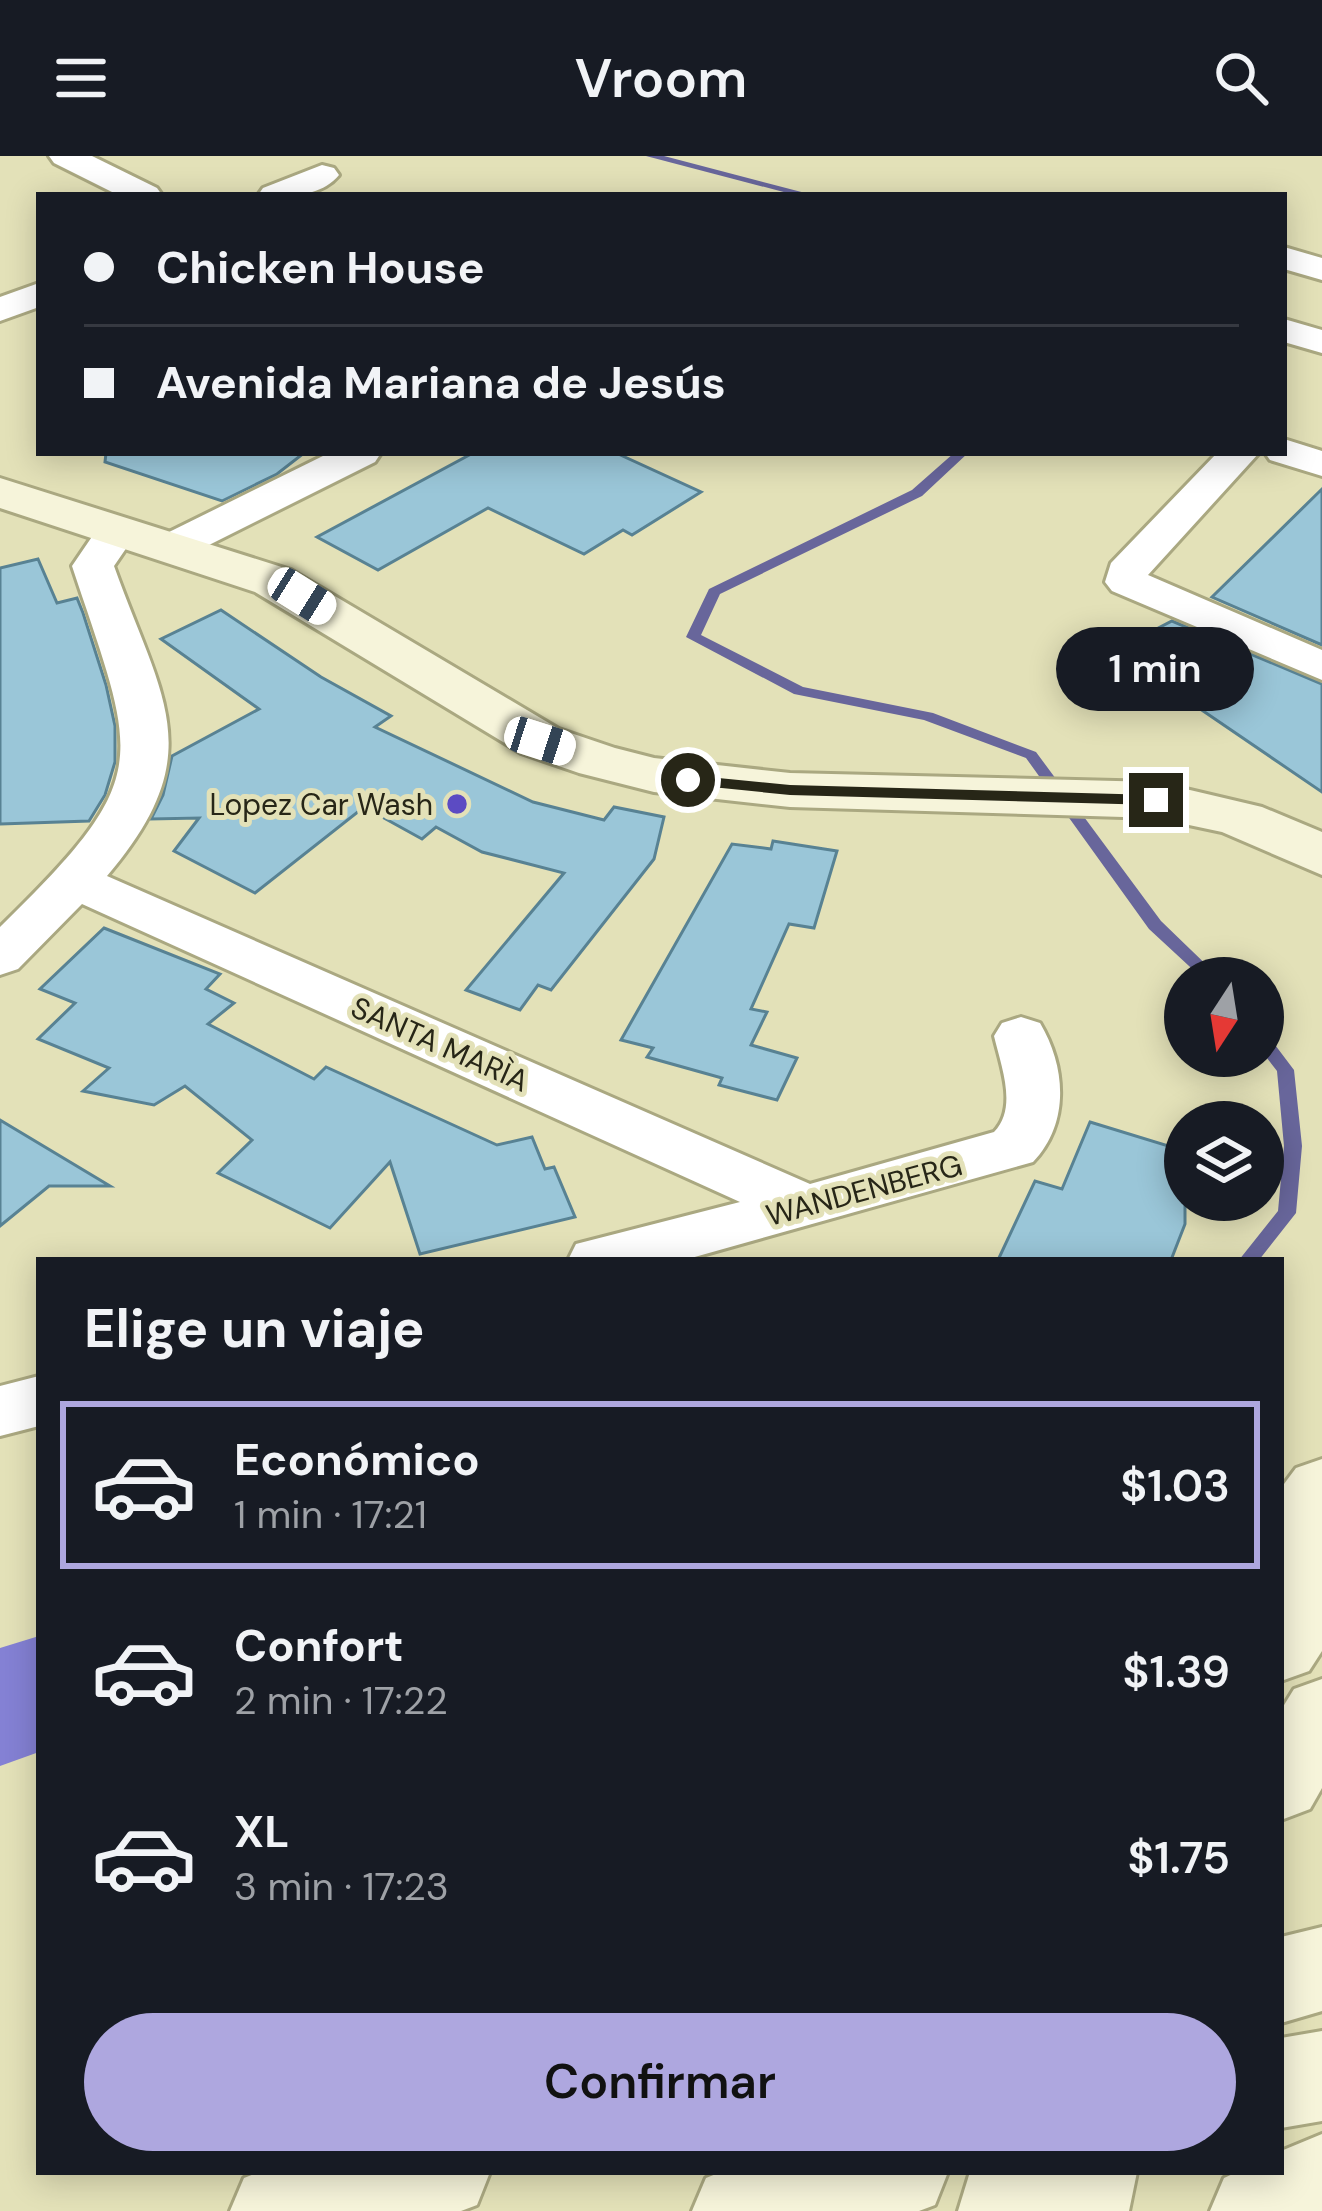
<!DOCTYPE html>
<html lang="es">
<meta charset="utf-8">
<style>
body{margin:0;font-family:"DM Sans",sans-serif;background:#242831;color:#f1f3f6;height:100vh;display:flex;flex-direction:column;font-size:45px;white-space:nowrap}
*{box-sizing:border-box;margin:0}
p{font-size:39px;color:#9ea1a6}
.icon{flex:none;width:66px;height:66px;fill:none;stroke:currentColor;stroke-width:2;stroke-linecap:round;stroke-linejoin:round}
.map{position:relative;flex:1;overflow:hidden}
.details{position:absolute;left:36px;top:1101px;width:1248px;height:918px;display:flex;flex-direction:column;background:#171b24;border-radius:0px;box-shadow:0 6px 30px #0003}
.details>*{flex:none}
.top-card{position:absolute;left:36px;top:36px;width:1251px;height:264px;border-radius:0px;box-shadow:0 6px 30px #0003;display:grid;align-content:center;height:264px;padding:0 48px;background:#171b24}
.needle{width:78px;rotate:192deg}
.controls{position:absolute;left:1164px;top:801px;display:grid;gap:24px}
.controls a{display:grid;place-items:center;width:120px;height:120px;border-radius:50%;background:#171b24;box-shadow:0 6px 30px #0003;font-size:60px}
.end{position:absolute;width:54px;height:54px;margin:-27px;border:15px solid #272617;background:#fff;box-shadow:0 0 0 6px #fff}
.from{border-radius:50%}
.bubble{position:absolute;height:84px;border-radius:42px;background:#171b24;box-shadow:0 6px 30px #0003;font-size:39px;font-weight:600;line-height:84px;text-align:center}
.car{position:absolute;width:36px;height:72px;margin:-36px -18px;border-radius:15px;box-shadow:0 0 9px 3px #0007;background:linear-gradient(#fff 24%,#345 0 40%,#fff 0 76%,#345 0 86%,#fff 0)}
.top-card b{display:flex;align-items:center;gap:42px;height:114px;font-size:45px}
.top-card b+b{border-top:3px solid #363941}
.top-card i{width:30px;height:30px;background:#f1f3f6}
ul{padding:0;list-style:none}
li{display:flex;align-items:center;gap:36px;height:168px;margin:0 24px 18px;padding:0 24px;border:6px solid transparent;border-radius:0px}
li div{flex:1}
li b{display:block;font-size:45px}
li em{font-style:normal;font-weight:600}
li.on{border-color:#aea7df}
li>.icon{width:108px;height:108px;stroke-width:1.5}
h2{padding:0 48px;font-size:54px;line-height:144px}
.button{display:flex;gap:24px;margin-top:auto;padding:24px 48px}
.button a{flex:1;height:138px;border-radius:72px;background:#aea7df;color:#111;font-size:48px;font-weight:600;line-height:138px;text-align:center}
header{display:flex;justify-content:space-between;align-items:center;height:156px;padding:0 48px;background:#171b24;font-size:54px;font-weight:600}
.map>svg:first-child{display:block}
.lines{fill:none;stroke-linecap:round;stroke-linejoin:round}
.stream{fill:#68669b;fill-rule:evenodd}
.river{fill:#8481d4;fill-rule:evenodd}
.building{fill:#9ac6d8;stroke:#588293;stroke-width:3}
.street-casing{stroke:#aaa881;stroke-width:6}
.secondary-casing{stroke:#aaa881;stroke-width:6}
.street{fill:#fff;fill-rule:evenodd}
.secondary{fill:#f6f4da;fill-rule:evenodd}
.route{fill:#272617}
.poi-dot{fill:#5c4bc3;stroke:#e3e1b8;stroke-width:4.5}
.labels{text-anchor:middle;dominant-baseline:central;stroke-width:10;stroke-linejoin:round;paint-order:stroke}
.poi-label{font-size:30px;fill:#272617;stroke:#e3e1b8;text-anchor:end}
.street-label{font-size:30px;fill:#272617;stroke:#e3e1b8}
</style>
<header><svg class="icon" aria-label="menu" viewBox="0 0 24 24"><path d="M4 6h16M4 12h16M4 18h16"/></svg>Vroom<svg class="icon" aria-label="search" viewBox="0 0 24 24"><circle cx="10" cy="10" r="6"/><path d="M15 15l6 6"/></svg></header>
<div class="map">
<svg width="1322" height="2055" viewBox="0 0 1322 2055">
<rect width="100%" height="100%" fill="#e3e1b8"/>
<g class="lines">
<g class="stream">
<polygon points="646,0 664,0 813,39 795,39"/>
<polygon points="954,297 968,297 922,340 720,438 701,479 803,531 933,557 1036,596 1161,765 1220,822 1202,822 1149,773 1026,602 924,564 794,538 686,481 709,433 912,334"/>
<polygon points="1263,879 1269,881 1294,914 1302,990 1296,1057 1259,1104 1239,1104 1278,1055 1284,990 1277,915 1263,897"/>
</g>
<polygon class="river" points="39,1480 39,1596 0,1610 0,1492"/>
</g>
<g class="building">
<polygon points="106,297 304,297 277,318 222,345 105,306"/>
<polygon points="473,297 616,297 701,336 632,379 623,374 584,398 488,352 378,414 317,381"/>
<polygon points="1322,333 1322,489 1212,441"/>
<polygon points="38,403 57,447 77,442 83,457 106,529 115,570 115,606 105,639 89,665 0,668 0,412"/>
<polygon points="221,454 321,521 391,560 375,571 533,646 604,664 614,651 664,661 654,703 551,834 538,829 520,854 466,834 564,717 482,696 436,671 422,683 364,651 255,737 174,695 199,662 151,663 163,639 172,600 259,553 161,483"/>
<polygon points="1172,465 1322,528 1322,636 1140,512 1137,483"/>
<polygon points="773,685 837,695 814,772 789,768 751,853 767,856 751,889 797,902 777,944 719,929 722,922 647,901 653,892 621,884 732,688 771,693"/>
<polygon points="104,772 220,818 206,833 234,847 208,868 314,923 326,911 497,989 532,981 545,1013 554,1011 575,1061 420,1098 390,1006 330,1072 218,1017 252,984 185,930 154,949 83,935 109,912 38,883 75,847 40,833"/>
<polygon points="0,964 110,1030 49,1030 0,1070"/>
<polygon points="1090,966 1185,995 1185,1068 1171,1104 998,1104 1035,1025 1062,1033"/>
</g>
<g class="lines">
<defs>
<g id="street">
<polygon points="49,0 92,0 157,32 162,39 118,39 54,7"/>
<path d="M322 9 334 12 339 19C319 43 287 39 258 39L263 32Z"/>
<polygon points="1284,91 1322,102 1322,124 1284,113"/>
<polygon points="39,127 39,151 0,165 0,141"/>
<polygon points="1284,163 1322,174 1322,197 1284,186"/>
<polygon points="1284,283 1322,295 1322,320 1270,304 1265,297 1284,297"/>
<polygon points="329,297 381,297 375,306 189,399 174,403 159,399 153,390 159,381"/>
<polygon points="1217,297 1259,297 1148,419 1322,494 1322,524 1112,435 1105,426 1111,407"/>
<path d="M117 362 132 366 138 375 114 410C161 542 212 597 107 720L810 1028 994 976C1018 952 1001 910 994 880L1002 867 1021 861 1040 867C1066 911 1070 967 1033 1006L684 1104H568L576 1088 740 1046 82 748 18 813 0 819V771C157 618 137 606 72 410L102 366Z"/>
<polygon points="39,1220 39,1270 0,1280 0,1230"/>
</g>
<g id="secondary">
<polygon points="0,322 291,414 559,573 615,592 654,602 790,617 1156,626 1262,651 1322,676 1322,719 1222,676 1156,662 790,651 654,636 579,617 521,597 255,436 0,352"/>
<polygon points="1322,1303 1322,1495 1309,1515 1281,1525 1281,1332 1296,1312"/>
<polygon points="1322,1523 1322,1632 1310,1653 1281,1664 1281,1554 1294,1533"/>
<polygon points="1322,1771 1322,1855 1281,1867 1281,1781"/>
<polygon points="1322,1875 1322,1965 1281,1972 1281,1882"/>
<polygon points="1322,1978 1322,2055 1210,2055 1224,2022 1237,2016 1281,2016 1281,1995"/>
<polygon points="259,2016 490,2016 477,2049 461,2055 230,2055 244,2022"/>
<polygon points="721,2016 948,2016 935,2049 919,2055 692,2055 706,2022"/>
<polygon points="970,2016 1137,2016 1129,2055 958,2055"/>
</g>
</defs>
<use href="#street" class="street-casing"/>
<use href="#secondary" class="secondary-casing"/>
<use href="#street" class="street"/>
<use href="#secondary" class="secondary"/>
</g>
<polygon class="route" points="688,619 790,629 1156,639 1164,644 1156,649 790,639 682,628 680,624"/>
<circle class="poi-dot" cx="457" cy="648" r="12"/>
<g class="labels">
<g class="poi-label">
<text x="433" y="648">Lopez Car Wash</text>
</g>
<g class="street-label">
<text transform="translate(440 888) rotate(24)">SANTA MARÌA</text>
<text transform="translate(864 1034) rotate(-15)">WANDENBERG</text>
</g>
</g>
</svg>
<div class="controls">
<a><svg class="needle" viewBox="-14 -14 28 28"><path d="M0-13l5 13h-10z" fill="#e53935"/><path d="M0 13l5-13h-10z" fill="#9ea1a6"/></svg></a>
<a><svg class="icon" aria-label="layers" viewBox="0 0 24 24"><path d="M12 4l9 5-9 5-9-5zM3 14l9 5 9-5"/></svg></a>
</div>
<i class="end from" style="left:688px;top:624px"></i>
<i class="end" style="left:1156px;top:644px"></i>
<div class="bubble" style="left:1056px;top:471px;width:198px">1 min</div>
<i class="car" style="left:302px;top:440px;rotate:122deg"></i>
<i class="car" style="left:540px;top:585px;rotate:108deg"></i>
<div class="top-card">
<b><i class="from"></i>Chicken House</b>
<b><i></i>Avenida Mariana de Jesús</b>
</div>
<section class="details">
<h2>Elige un viaje</h2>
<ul>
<li class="on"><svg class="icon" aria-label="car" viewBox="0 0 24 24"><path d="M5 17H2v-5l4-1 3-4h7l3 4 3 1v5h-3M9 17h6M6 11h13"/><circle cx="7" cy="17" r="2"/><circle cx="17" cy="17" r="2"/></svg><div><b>Económico</b><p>1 min · 17:21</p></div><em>$1.03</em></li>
<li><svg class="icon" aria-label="car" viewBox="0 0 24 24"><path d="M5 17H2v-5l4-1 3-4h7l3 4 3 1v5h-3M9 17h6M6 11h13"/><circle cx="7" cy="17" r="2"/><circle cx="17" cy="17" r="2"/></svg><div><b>Confort</b><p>2 min · 17:22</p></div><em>$1.39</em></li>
<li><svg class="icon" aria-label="car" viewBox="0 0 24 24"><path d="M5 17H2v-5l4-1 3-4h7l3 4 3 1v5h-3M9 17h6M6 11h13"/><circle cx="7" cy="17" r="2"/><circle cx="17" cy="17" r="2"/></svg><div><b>XL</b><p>3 min · 17:23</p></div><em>$1.75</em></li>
</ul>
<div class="button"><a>Confirmar</a></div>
</section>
</div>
